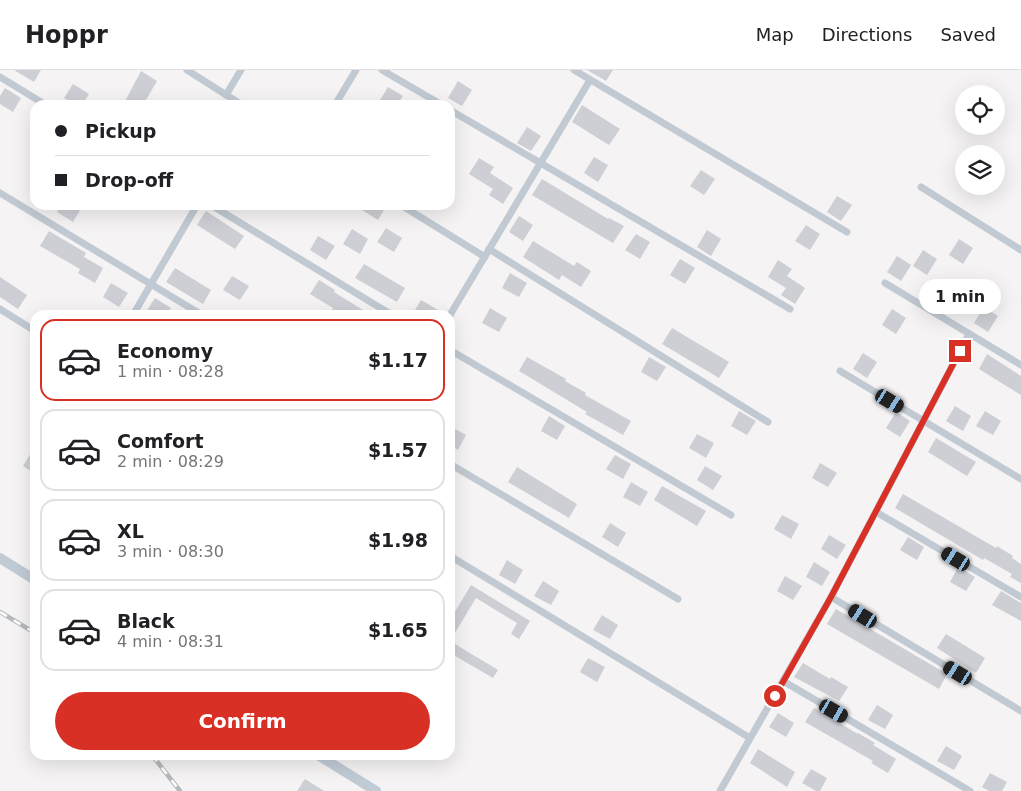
<!DOCTYPE html>
<meta charset="utf-8">
<style>
body{margin:0;font-family:"DejaVu Sans",sans-serif;background:#f6f6f6;color:#202124;height:100vh;display:flex;flex-direction:column;font-size:19px;white-space:nowrap}
*{box-sizing:border-box;margin:0}
p{font-size:16px;color:#757577}
.icon{flex:none;width:28px;height:28px;fill:none;stroke:currentColor;stroke-width:2;stroke-linecap:round;stroke-linejoin:round}
.map{position:relative;flex:1;overflow:hidden}
.side{position:absolute;left:30px;top:240px;width:425px;height:450px;display:flex;flex-direction:column;background:#fff;border-radius:15px;box-shadow:0 5px 20px #0002}
.side>*{flex:none}
.hud{position:absolute;left:30px;top:30px;width:425px;height:110px;border-radius:15px;box-shadow:0 5px 20px #0002;display:grid;align-content:center;height:110px;padding:0 25px;background:#fff}
.controls{position:absolute;left:955px;top:15px;display:grid;gap:10px}
.controls a{display:grid;place-items:center;width:50px;height:50px;border-radius:50%;background:#fff;box-shadow:0 5px 20px #0002;font-size:25px}
.end{position:absolute;width:22px;height:22px;margin:-11px;border:6px solid #d93025;background:#fff;box-shadow:0 0 0 2px #fff}
.from{border-radius:50%}
.bubble{position:absolute;height:35px;border-radius:18px;background:#fff;box-shadow:0 5px 20px #0002;font-size:16px;font-weight:700;line-height:35px;text-align:center}
.car{position:absolute;width:15px;height:30px;margin:-15px -8px;border-radius:6px;box-shadow:0 0 4px 1px #0007;background:linear-gradient(#222 24%,#8ab4d8 0 40%,#222 0 76%,#8ab4d8 0 86%,#222 0)}
.hud b{display:flex;align-items:center;gap:18px;height:48px;font-size:19px}
.hud b+b{border-top:1px solid #e0e0e0}
.hud i{width:12px;height:12px;background:#202124}
ul{padding:9px 0 0;list-style:none}
li{display:flex;align-items:center;gap:15px;height:82px;margin:0 10px 8px;padding:0 15px;border:2px solid #e0e0e0;border-radius:15px}
li div{flex:1}
li b{display:block;font-size:19px}
li em{font-style:normal;font-weight:700}
li.on{border-color:#d93025}
li>.icon{width:45px;height:45px;stroke-width:1.5}
.button{display:flex;gap:10px;margin-top:auto;padding:10px 25px}
.button a{flex:1;height:58px;border-radius:30px;background:#d93025;color:#fff;font-size:20px;font-weight:700;line-height:58px;text-align:center}
header{display:flex;align-items:center;gap:30px;box-sizing:border-box;height:70px;padding:0 25px;background:#fff;border-bottom:1px solid #e0e0e0}
header strong{font-size:24px}
nav{display:flex;gap:28px;margin-inline-start:auto;font-size:18px}
.map>svg:first-child{display:block}
.building{fill:#cdcfd5}
.lines{fill:none;stroke-linecap:round;stroke-linejoin:round}
.minor{stroke:#c1cad2;stroke-width:7}
.secondary{stroke:#c1cbd6;stroke-width:10}
.rail-casing{stroke:#b5b8bd;stroke-width:4.5}
.rail{stroke:#fff;stroke-width:2.5;stroke-dasharray:8;stroke-linecap:butt}
.route{stroke:#d93025;stroke-width:6}
</style>
<header>
<strong>Hoppr</strong>
<nav><a>Map</a><a>Directions</a><a>Saved</a></nav>
</header>
<div class="map">
<svg width="1021" height="721" viewBox="0 0 1021 721">
<rect width="100%" height="100%" fill="#f5f3f3"/>
<g class="building">
<polygon points="14,0 41,0 34,12"/>
<polygon points="587,0 613,0 606,11"/>
<polygon points="141,1 157,11 143,35 123,35"/>
<polygon points="458,11 472,20 462,36 448,28"/>
<polygon points="73,14 89,24 82,35 76,35 64,28"/>
<polygon points="388,17 403,26 397,35 377,35"/>
<polygon points="5,18 21,28 13,42 0,34 0,26"/>
<polygon points="582,35 620,59 609,75 572,52"/>
<polygon points="527,57 541,66 531,81 517,73"/>
<polygon points="594,87 608,95 598,112 584,103"/>
<polygon points="479,88 494,97 490,103 513,118 503,134 489,125 493,119 469,104"/>
<polygon points="701,100 715,109 704,125 690,116"/>
<polygon points="542,109 608,149 609,148 624,156 613,173 532,125"/>
<polygon points="837,126 852,135 841,151 827,142"/>
<polygon points="61,135 83,135 73,152 57,142"/>
<polygon points="365,135 387,135 378,150 362,140"/>
<polygon points="206,141 244,166 235,179 197,155"/>
<polygon points="519,146 533,155 523,171 509,162"/>
<polygon points="806,155 820,164 810,180 795,171"/>
<polygon points="386,158 402,168 394,182 377,172"/>
<polygon points="352,159 368,169 360,184 343,174"/>
<polygon points="707,160 721,169 711,186 697,177"/>
<polygon points="49,161 86,183 84,187 103,198 95,213 78,203 80,199 40,176"/>
<polygon points="636,164 650,172 640,189 625,180"/>
<polygon points="318,166 335,176 326,190 310,180"/>
<polygon points="959,169 973,178 963,194 949,185"/>
<polygon points="533,171 574,196 577,192 591,201 581,217 562,205 559,210 523,187"/>
<polygon points="923,180 937,189 927,205 913,196"/>
<polygon points="897,186 911,195 901,211 887,202"/>
<polygon points="680,189 695,198 685,214 670,205"/>
<polygon points="778,190 792,199 787,206 805,218 795,234 781,225 786,218 768,207"/>
<polygon points="364,194 405,218 397,232 355,208"/>
<polygon points="175,198 211,220 203,234 166,212"/>
<polygon points="510,203 527,213 519,227 502,218"/>
<polygon points="232,206 249,216 240,230 223,220"/>
<polygon points="0,207 27,225 18,239 0,227"/>
<polygon points="319,210 335,220 334,222 371,245 339,245 332,240 333,238 310,224"/>
<polygon points="111,213 128,223 119,237 103,227"/>
<polygon points="155,228 171,238 170,240 179,245 151,245 146,242"/>
<polygon points="421,230 438,240 435,245 412,245"/>
<polygon points="984,237 998,246 988,262 974,253"/>
<polygon points="490,238 507,248 499,262 482,253"/>
<polygon points="892,239 906,248 896,264 882,255"/>
<polygon points="672,258 729,292 719,308 662,274"/>
<polygon points="863,283 877,292 867,308 853,299"/>
<polygon points="987,284 1021,306 1021,325 979,299"/>
<polygon points="527,287 566,309 565,311 586,323 585,325 631,351 623,365 585,344 587,342 519,301"/>
<polygon points="649,287 666,297 657,311 641,302"/>
<polygon points="955,336 971,346 963,361 946,351"/>
<polygon points="739,341 756,351 747,365 731,356"/>
<polygon points="985,341 1001,351 993,365 976,356"/>
<polygon points="896,342 910,351 900,367 886,358"/>
<polygon points="549,346 565,356 557,370 541,361"/>
<polygon points="450,356 466,365 458,380 450,375"/>
<polygon points="697,364 714,373 706,388 689,378"/>
<polygon points="936,368 976,392 967,406 928,382"/>
<polygon points="35,376 35,404 23,396"/>
<polygon points="615,385 631,394 623,409 606,399"/>
<polygon points="820,393 837,403 828,417 812,408"/>
<polygon points="705,396 722,406 713,420 697,410"/>
<polygon points="517,397 577,434 569,448 508,412"/>
<polygon points="631,412 648,422 640,436 623,427"/>
<polygon points="662,416 706,441 697,456 654,430"/>
<polygon points="903,424 996,478 997,476 1013,486 1012,488 1021,494 1021,513 1010,507 1012,504 984,488 983,490 895,438"/>
<polygon points="782,445 799,454 791,469 774,459"/>
<polygon points="610,453 626,463 618,477 602,467"/>
<polygon points="829,465 846,475 837,489 821,479"/>
<polygon points="908,467 924,477 917,490 900,480"/>
<polygon points="507,490 523,500 515,514 499,505"/>
<polygon points="814,492 830,502 822,516 806,507"/>
<polygon points="958,497 975,507 966,521 950,512"/>
<polygon points="785,506 802,516 793,530 777,521"/>
<polygon points="543,511 559,521 551,535 534,526"/>
<polygon points="471,515 530,551 519,569 511,564 517,553 476,528 450,571 450,550"/>
<polygon points="1001,521 1021,533 1021,551 992,535"/>
<polygon points="836,539 947,604 939,619 827,554"/>
<polygon points="602,545 618,555 610,569 593,560"/>
<polygon points="946,564 985,588 976,603 937,578"/>
<polygon points="450,571 498,600 493,608 450,583"/>
<polygon points="588,588 605,597 597,612 580,602"/>
<polygon points="803,593 830,609 831,607 848,617 839,631 794,607"/>
<polygon points="877,635 893,645 885,659 868,650"/>
<polygon points="814,638 858,664 858,663 875,673 873,675 896,689 888,703 871,693 873,691 805,652"/>
<polygon points="778,643 794,653 786,667 769,657"/>
<polygon points="946,676 962,686 954,700 937,691"/>
<polygon points="758,679 795,702 787,717 750,693"/>
<polygon points="811,699 827,708 820,721 816,721 802,713"/>
<polygon points="990,703 1007,712 1002,721 989,721 982,717"/>
<polygon points="305,709 324,721 297,721"/>
</g>
<g class="lines">
<g class="minor">
<polyline points="187,0 242,35"/>
<polyline points="382,0 442,35"/>
<polyline points="574,0 847,162"/>
<polyline points="0,7 46,35"/>
<polyline points="226,25 241,0"/>
<polyline points="335,35 356,0"/>
<polyline points="450,40 790,239"/>
<polyline points="921,117 1021,180"/>
<polyline points="0,123 202,245"/>
<polyline points="211,135 392,245"/>
<polyline points="401,135 485,187"/>
<polyline points="489,179 768,352"/>
<polyline points="885,213 1021,295"/>
<polyline points="0,239 35,261"/>
<polyline points="133,245 197,135"/>
<polyline points="450,245 590,10"/>
<polyline points="450,280 731,445"/>
<polyline points="840,301 1021,409"/>
<polyline points="450,394 678,529"/>
<polyline points="876,442 1021,527"/>
<polyline points="450,486 750,668"/>
<polyline points="831,527 1021,641"/>
<polyline points="783,611 970,721"/>
<polyline points="720,721 831,527 969,264"/>
</g>
<g class="secondary">
<polyline points="0,488 35,510"/>
<polyline points="318,685 376,721"/>
</g>
<defs>
<g id="rail">
<polyline points="0,542 35,563"/>
<polyline points="152,685 180,721"/>
</g>
</defs>
<use href="#rail" class="rail-casing"/>
<use href="#rail" class="rail"/>
</g>
<g class="lines">
<polyline class="route" points="775,626 831,527 960,281"/>
</g>
</svg>
<div class="controls">
<a><svg class="icon" aria-label="locate" viewBox="0 0 24 24"><circle cx="12" cy="12" r="6"/><path d="M12 2v4M12 18v4M2 12h4M18 12h4"/></svg></a>
<a><svg class="icon" aria-label="layers" viewBox="0 0 24 24"><path d="M12 4l9 5-9 5-9-5zM3 14l9 5 9-5"/></svg></a>
</div>
<i class="end from" style="left:775px;top:626px"></i>
<i class="end" style="left:960px;top:281px"></i>
<div class="bubble" style="left:919px;top:209px;width:82px">1 min</div>
<i class="car" style="left:890px;top:331px;rotate:121deg"></i>
<i class="car" style="left:956px;top:489px;rotate:301deg"></i>
<i class="car" style="left:863px;top:546px;rotate:301deg"></i>
<i class="car" style="left:958px;top:603px;rotate:301deg"></i>
<i class="car" style="left:834px;top:641px;rotate:120deg"></i>
<div class="hud">
<b><i class="from"></i>Pickup</b>
<b><i></i>Drop-off</b>
</div>
<section class="side">
<ul>
<li class="on"><svg class="icon" aria-label="car" viewBox="0 0 24 24"><path d="M5 17H2v-5l4-1 3-4h7l3 4 3 1v5h-3M9 17h6M6 11h13"/><circle cx="7" cy="17" r="2"/><circle cx="17" cy="17" r="2"/></svg><div><b>Economy</b><p>1 min · 08:28</p></div><em>$1.17</em></li>
<li><svg class="icon" aria-label="car" viewBox="0 0 24 24"><path d="M5 17H2v-5l4-1 3-4h7l3 4 3 1v5h-3M9 17h6M6 11h13"/><circle cx="7" cy="17" r="2"/><circle cx="17" cy="17" r="2"/></svg><div><b>Comfort</b><p>2 min · 08:29</p></div><em>$1.57</em></li>
<li><svg class="icon" aria-label="car" viewBox="0 0 24 24"><path d="M5 17H2v-5l4-1 3-4h7l3 4 3 1v5h-3M9 17h6M6 11h13"/><circle cx="7" cy="17" r="2"/><circle cx="17" cy="17" r="2"/></svg><div><b>XL</b><p>3 min · 08:30</p></div><em>$1.98</em></li>
<li><svg class="icon" aria-label="car" viewBox="0 0 24 24"><path d="M5 17H2v-5l4-1 3-4h7l3 4 3 1v5h-3M9 17h6M6 11h13"/><circle cx="7" cy="17" r="2"/><circle cx="17" cy="17" r="2"/></svg><div><b>Black</b><p>4 min · 08:31</p></div><em>$1.65</em></li>
</ul>
<div class="button"><a>Confirm</a></div>
</section>
</div>
